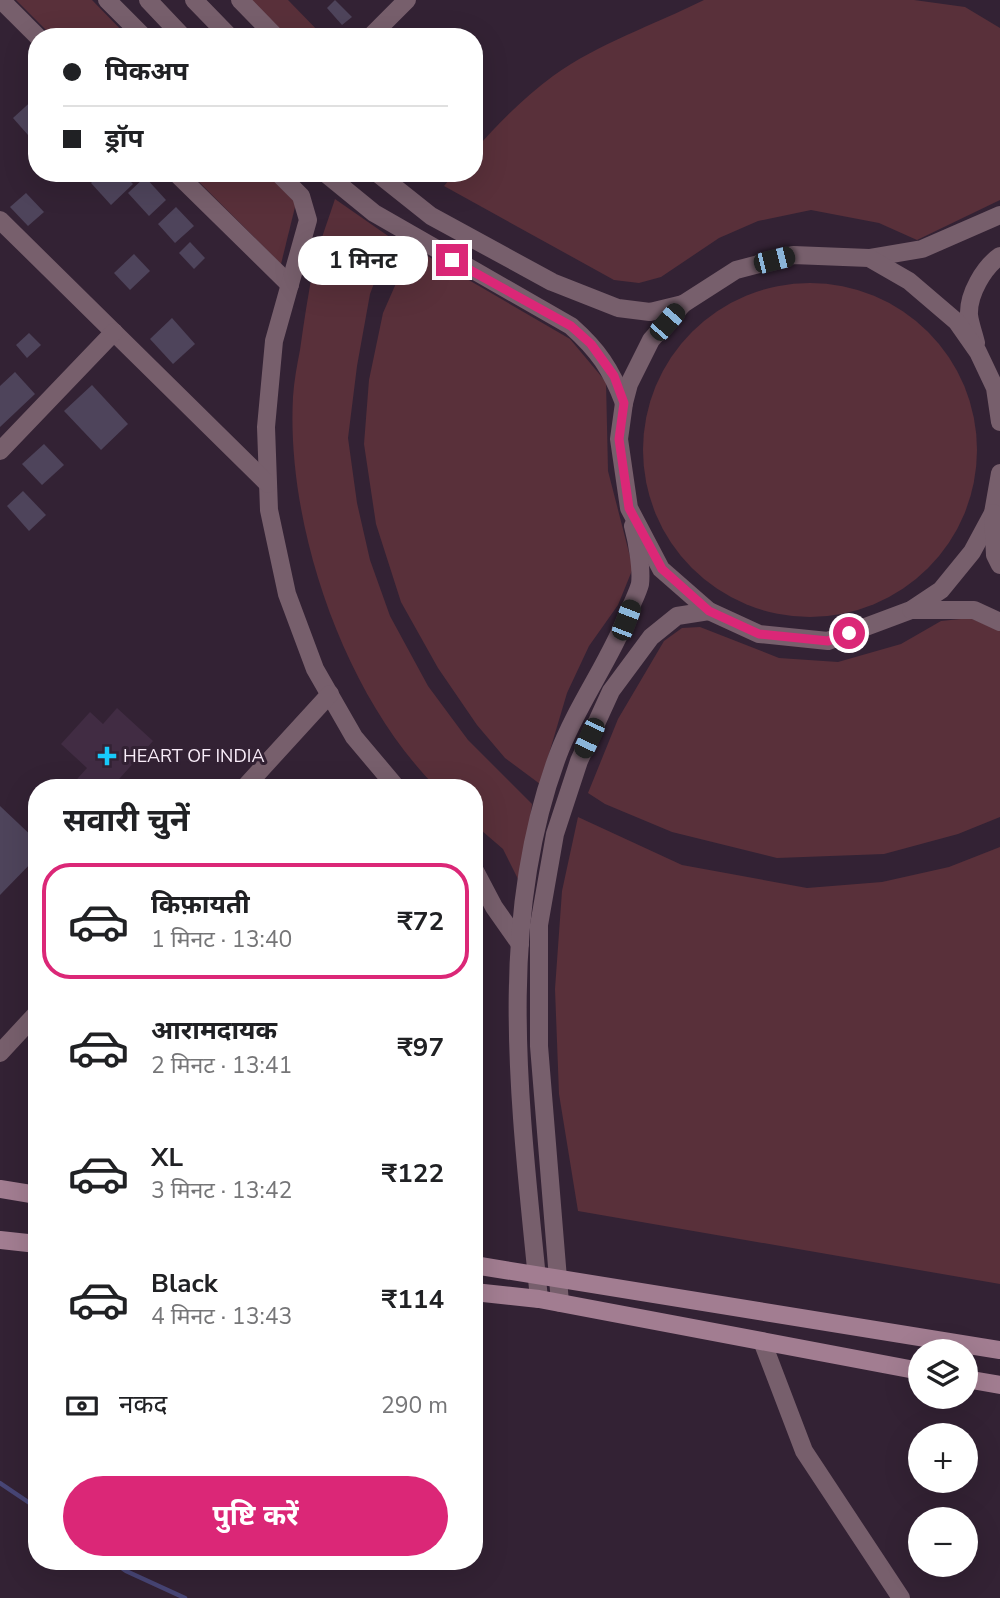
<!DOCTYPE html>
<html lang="hi">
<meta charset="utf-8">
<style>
body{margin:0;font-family:"Nunito Sans","Noto Sans Devanagari",sans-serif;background:#f2f2f2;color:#202124;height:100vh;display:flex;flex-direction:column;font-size:26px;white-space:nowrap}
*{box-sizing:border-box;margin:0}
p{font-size:23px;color:#757577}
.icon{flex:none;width:38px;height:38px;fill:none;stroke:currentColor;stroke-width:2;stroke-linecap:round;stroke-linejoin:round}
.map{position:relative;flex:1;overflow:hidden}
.sheet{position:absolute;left:28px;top:779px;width:455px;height:791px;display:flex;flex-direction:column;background:#fff;border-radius:28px;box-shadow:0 7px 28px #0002}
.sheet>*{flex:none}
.guide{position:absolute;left:28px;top:28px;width:455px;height:154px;border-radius:28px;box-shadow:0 7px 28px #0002;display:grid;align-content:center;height:154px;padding:0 35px;background:#fff}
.fabs{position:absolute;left:908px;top:1339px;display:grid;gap:14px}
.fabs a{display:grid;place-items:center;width:70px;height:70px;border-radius:50%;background:#fff;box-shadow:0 7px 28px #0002;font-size:35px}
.end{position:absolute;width:32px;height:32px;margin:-16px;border:9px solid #db2777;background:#fff;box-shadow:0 0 0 4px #fff}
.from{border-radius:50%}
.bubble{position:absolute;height:49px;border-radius:24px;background:#fff;box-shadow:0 7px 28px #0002;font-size:23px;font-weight:700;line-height:49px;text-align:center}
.car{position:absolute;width:21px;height:42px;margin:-21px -10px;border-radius:9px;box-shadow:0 0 5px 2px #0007;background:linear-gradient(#222 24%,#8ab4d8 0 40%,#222 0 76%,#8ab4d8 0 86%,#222 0)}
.guide b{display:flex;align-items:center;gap:24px;height:66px;font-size:26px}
.guide b+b{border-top:2px solid #e0e0e0}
.guide i{width:18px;height:18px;background:#202124}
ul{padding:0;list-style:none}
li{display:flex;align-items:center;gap:21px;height:116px;margin:0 14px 10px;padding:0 21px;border:4px solid transparent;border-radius:28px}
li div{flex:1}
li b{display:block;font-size:26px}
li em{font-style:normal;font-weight:700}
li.on{border-color:#db2777}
li>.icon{width:63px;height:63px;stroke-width:1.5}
h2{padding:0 35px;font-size:32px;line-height:84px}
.pay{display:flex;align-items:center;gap:18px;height:77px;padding:0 35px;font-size:26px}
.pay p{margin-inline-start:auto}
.primary-button{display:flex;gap:14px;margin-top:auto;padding:14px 35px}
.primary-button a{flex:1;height:80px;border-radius:42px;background:#db2777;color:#fff;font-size:28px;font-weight:700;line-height:80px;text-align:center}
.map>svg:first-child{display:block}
.built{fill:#412c43}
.green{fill:#59303a}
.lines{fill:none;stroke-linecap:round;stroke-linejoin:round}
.stream{stroke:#484676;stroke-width:4.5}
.building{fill:#4e445b}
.minor{stroke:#775f6c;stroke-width:18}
.tertiary{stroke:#775f6c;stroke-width:18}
.secondary{stroke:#a27d91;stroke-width:18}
.route{stroke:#db2777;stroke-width:9}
.poi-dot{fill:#17cafb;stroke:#332234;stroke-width:2.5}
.labels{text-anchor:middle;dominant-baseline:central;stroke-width:6;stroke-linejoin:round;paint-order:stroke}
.poi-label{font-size:18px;fill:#faeefa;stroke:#332234;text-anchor:start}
</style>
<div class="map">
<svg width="1000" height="1598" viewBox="0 0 1000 1598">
<rect width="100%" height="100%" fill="#332234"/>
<polygon class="built" points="117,708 153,741 112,787 70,787 87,768 61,744 90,712 103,724"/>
<g class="green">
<polygon points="16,0 92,0 128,37 53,37"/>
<polygon points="249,0 288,0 324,37 285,37"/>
<path d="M704 0H914L965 7 1000 28V200L917 240 879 223 811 210 758 221 719 238 661 277 639 283 614 280 444 186 455 173H474V151C497 125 524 97 553 76 599 43 654 25 704 0Z"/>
<polygon points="190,173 266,173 296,203 281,264"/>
<path d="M335 199 391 238 370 294 357 366 348 438 357 503 370 560 390 616 428 686 468 740 532 804 521 885 503 849 474 824V788L436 787C344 695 286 526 293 397 294 381 297 365 300 350 304 322 308 293 314 266 319 243 328 221 335 199Z"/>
<polygon points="412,247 570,339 606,382 608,471 633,568 618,605 589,646 567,693 540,784 505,758 477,725 438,668 401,602 376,524 364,444 369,380 383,313"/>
<circle cx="810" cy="450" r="167"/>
<polygon points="970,618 1000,631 1000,817 958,834 884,854 777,858 672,832 605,804 588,793 618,719 664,641 682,628 700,627 779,658 838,662 901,644 941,621"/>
<polygon points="578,817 682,865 807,888 882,882 949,867 1000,847 1000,1284 578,1211 559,1094 555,989 562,891"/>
</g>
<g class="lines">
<g class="stream">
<polyline points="0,1483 37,1508"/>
<polyline points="112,1561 126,1571 185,1598"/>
</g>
</g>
<g class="building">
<polygon points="335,0 352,17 342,25 327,8"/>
<polygon points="37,96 37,127 28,135 13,118"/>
<polygon points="101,173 122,173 133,184 111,205 91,183"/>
<polygon points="145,177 166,200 149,216 128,193"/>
<polygon points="26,193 44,212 28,226 10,207"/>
<polygon points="176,207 194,226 175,243 158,224"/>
<polygon points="190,242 205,258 194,269 179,253"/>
<polygon points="134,254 150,271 130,290 114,273"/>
<polygon points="172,318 195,344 173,364 150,339"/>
<polygon points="29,333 41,345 27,358 16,345"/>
<polygon points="15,372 35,394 0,427 0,386"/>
<polygon points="92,385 128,424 101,450 64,411"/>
<polygon points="44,444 64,465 42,485 22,464"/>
<polygon points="23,491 46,515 29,531 7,506"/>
<polygon points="0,806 37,841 37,857 0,895"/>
</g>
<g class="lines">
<g class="minor">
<polyline points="1,0 38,37"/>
<polyline points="107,0 144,37"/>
<polyline points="240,0 276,37"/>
<polyline points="370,37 407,0"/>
<polyline points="176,173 290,285"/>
<polyline points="278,173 301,196 308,220 274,341 266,427 269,510 287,594 315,669 354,737 397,788"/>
<polyline points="0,220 268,484"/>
<polyline points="0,451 114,332"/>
<polyline points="244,788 330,694"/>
<polyline points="474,869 494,907 520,944"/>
<polyline points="0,1053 37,1013"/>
<polyline points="762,1341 804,1451 901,1598"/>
</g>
<g class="tertiary">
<polyline points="148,0 183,37"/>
<polyline points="194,0 230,37"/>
<path d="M325 173 374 213 571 326C598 350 611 369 624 403"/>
<polyline points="377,173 431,216 552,282 618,308 650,312 683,304"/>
<polyline points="869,258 922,249 1000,215"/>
<path d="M976 343C974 334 970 324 969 315 968 294 984 267 1000 256"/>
<polyline points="1000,422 995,388 978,352 957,322 909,281 869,258 793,255 736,270 683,304 651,340 629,384 624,403 619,439 629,508 661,569 709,611 759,634 828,641 911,610 941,590 972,552 993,513 1000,473"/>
<polyline points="993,513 995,555 1000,565"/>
<polyline points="911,610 974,610 1000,622"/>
<path d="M539 1299C522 1120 493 928 558 755 577 704 611 660 630 609 633 601 638 592 640 584 642 569 637 541 633 526"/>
<polyline points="560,1303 539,1046 539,925 555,834 579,761 611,691 651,637 677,616 709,611"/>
</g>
<g class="secondary">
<polyline points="0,1189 37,1195"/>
<polyline points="0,1240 37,1244"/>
<polyline points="474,1265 1000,1350"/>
<polyline points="474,1292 539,1299 920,1371"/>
<polyline points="966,1379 1000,1385"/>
</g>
</g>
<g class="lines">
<polyline class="route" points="452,260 571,326 591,344 614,376 624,403 619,439 629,508 662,569 709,611 759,634 828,641 849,633"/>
</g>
<path class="poi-dot" d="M103.5 745.5h7v7h7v7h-7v7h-7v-7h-7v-7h7z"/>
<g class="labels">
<g class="poi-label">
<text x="123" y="756">HEART OF INDIA</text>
</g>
</g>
</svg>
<div class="fabs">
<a><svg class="icon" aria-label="layers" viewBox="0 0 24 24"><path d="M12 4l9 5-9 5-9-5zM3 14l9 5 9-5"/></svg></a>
<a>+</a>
<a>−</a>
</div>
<i class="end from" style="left:849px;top:633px"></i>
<i class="end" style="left:452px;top:260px"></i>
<div class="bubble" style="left:298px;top:236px;width:130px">1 मिनट</div>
<i class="car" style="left:774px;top:260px;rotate:76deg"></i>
<i class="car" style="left:667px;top:322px;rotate:41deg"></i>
<i class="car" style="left:626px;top:620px;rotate:21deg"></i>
<i class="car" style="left:589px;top:738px;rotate:205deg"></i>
<div class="guide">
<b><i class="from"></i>पिकअप</b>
<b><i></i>ड्रॉप</b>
</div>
<section class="sheet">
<h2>सवारी चुनें</h2>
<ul>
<li class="on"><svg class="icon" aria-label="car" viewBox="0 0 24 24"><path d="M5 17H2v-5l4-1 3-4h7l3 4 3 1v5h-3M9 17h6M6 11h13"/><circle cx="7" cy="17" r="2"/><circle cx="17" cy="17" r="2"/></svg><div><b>किफ़ायती</b><p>1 मिनट · 13:40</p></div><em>₹72</em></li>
<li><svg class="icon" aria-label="car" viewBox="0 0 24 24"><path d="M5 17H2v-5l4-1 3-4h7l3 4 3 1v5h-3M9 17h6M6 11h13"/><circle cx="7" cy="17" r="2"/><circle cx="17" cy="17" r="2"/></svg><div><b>आरामदायक</b><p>2 मिनट · 13:41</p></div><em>₹97</em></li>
<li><svg class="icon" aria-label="car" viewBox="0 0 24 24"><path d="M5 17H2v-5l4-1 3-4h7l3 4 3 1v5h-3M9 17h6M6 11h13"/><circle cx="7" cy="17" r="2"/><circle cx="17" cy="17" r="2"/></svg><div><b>XL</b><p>3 मिनट · 13:42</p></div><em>₹122</em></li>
<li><svg class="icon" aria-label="car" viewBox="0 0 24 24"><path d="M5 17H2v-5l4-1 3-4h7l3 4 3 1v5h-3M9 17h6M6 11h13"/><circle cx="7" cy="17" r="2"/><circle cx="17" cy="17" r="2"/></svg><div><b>Black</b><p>4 मिनट · 13:43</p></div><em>₹114</em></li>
</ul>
<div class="pay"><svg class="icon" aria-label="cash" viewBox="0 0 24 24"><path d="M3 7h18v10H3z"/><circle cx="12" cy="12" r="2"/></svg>नकद<p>290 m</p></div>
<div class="primary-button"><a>पुष्टि करें</a></div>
</section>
</div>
